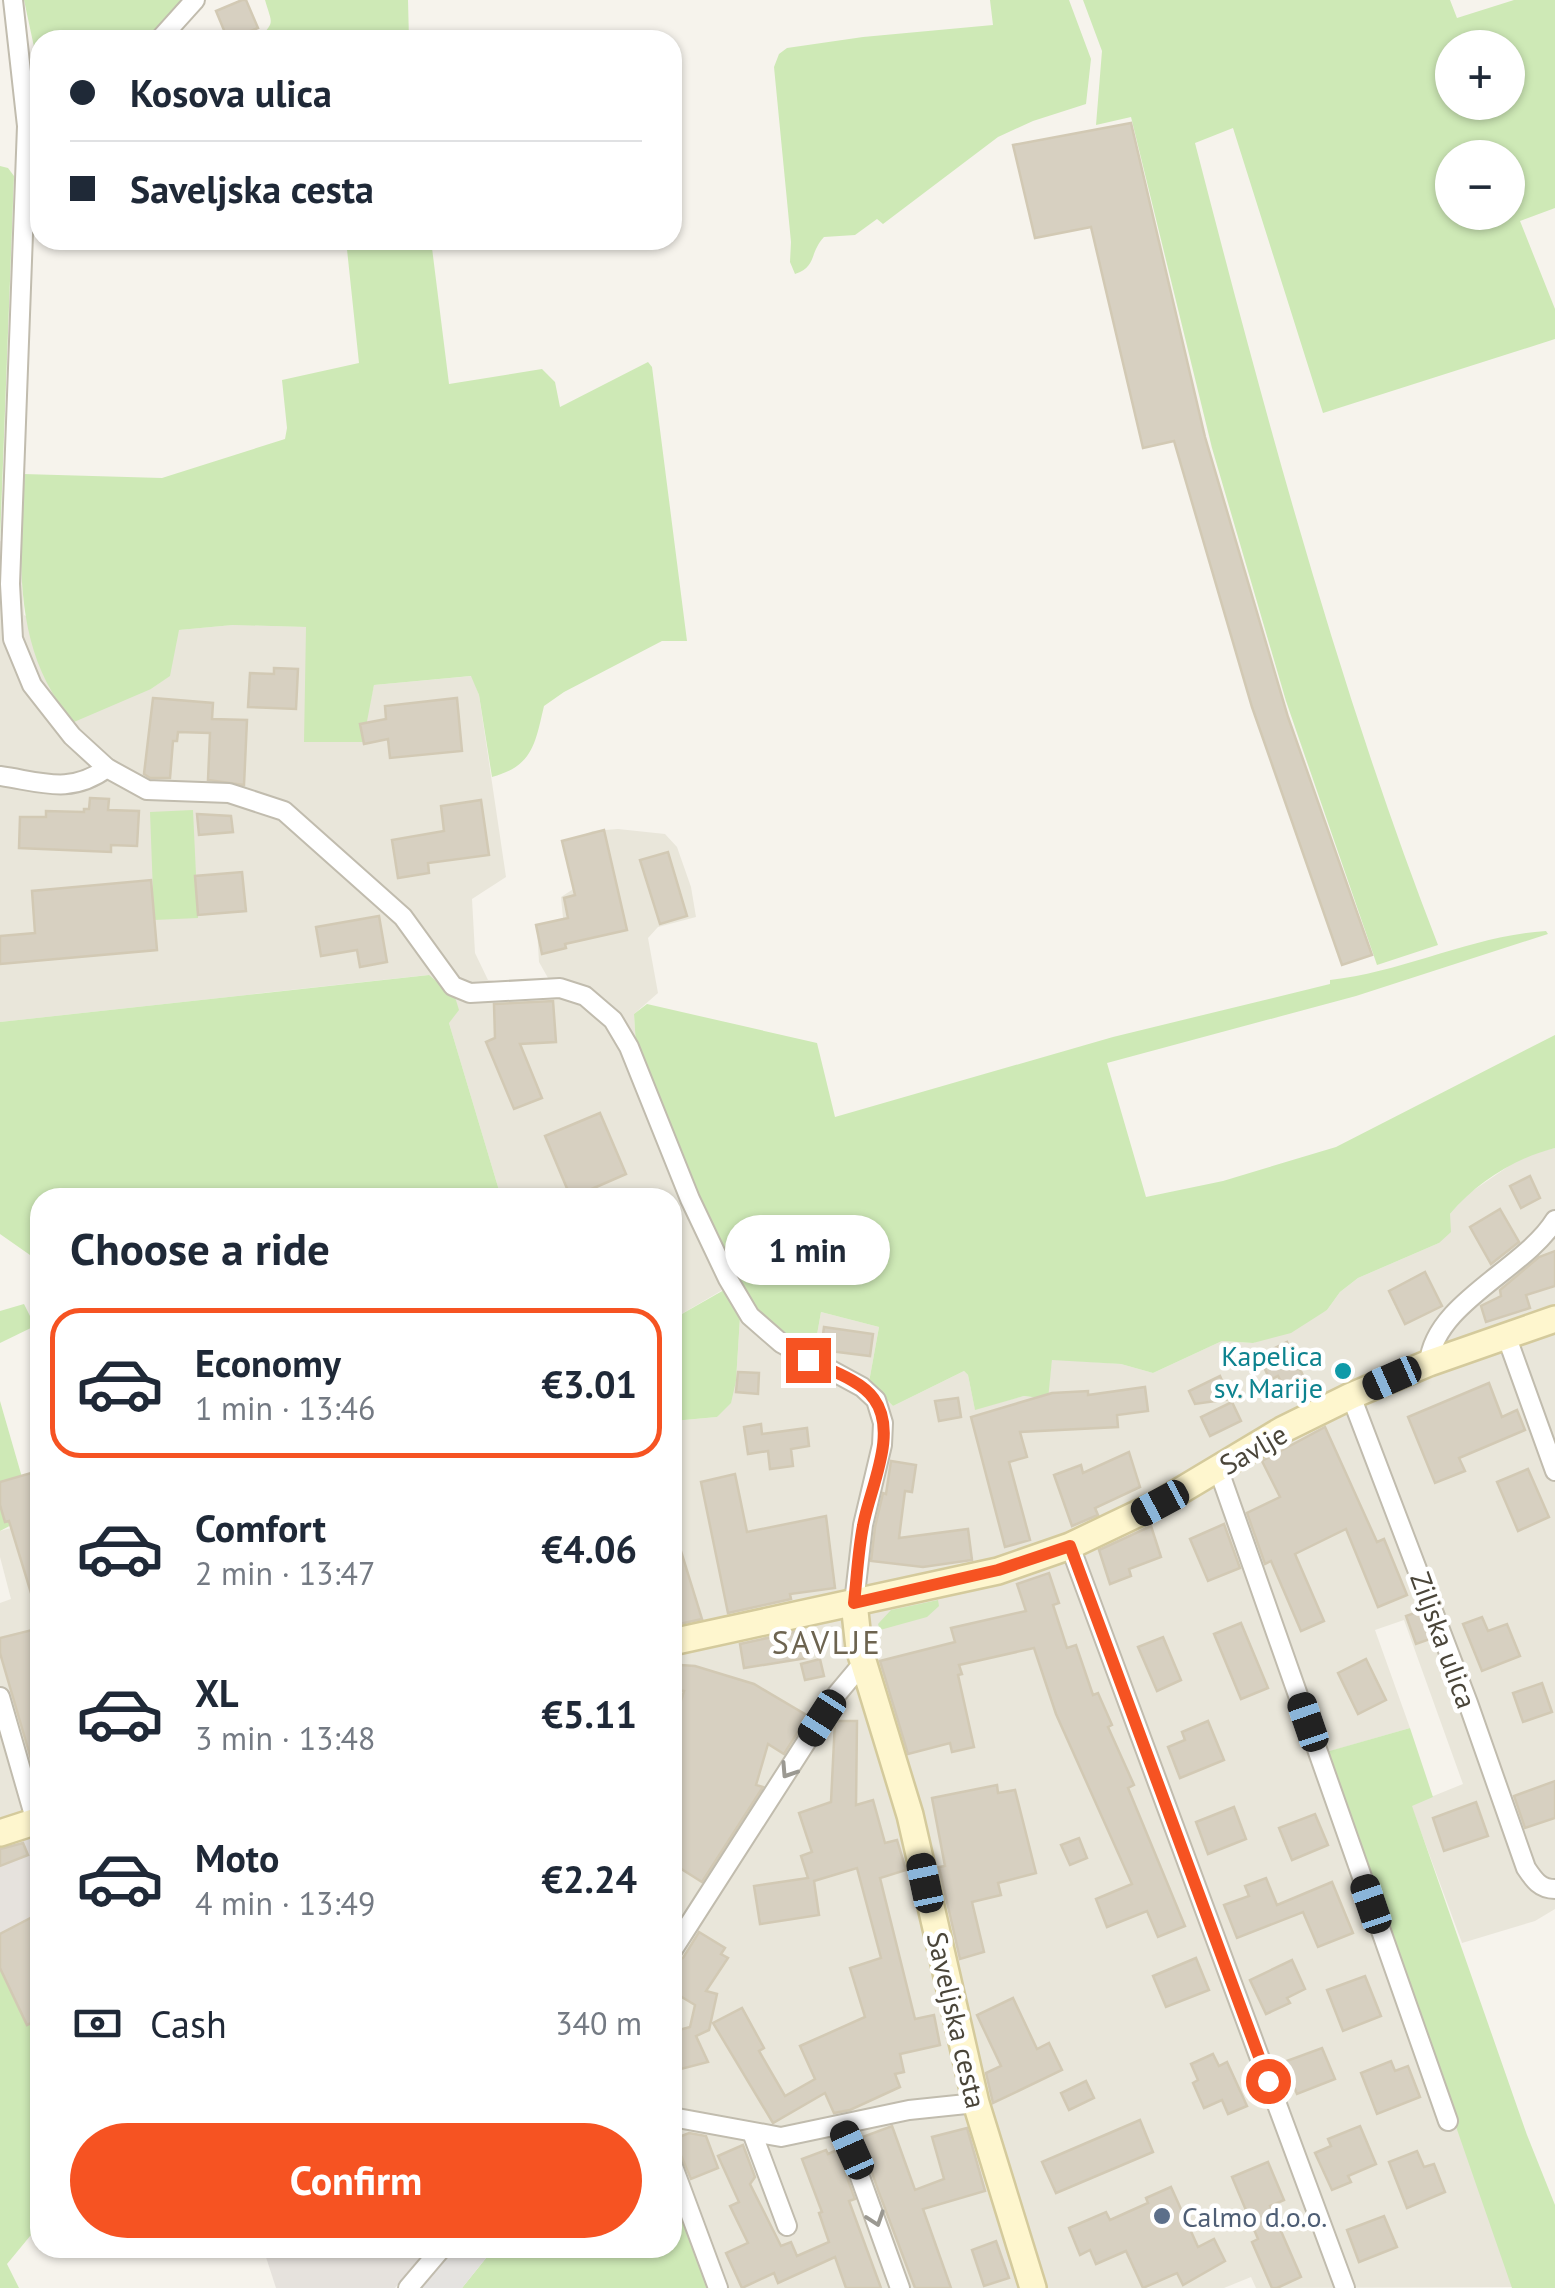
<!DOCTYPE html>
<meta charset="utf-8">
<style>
body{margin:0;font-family:"PT Sans",sans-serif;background:#f2f2f3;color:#1f2937;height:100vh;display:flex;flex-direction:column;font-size:38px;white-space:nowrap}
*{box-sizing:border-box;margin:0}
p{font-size:32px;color:#747a83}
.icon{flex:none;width:55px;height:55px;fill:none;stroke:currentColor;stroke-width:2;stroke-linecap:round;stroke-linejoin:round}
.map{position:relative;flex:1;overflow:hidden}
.details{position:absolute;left:30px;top:1188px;width:652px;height:1070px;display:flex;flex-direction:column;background:#fff;border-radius:30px;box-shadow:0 2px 8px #0004}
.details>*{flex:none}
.top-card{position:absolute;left:30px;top:30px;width:652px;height:220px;border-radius:30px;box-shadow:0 2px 8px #0004;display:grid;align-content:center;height:220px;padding:0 40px;background:#fff}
.buttons{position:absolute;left:1435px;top:30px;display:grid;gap:20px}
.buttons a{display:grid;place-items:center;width:90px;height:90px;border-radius:50%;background:#fff;box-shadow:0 2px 8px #0004;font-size:50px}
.end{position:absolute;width:45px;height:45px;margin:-22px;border:12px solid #f65322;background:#fff;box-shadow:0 0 0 5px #fff}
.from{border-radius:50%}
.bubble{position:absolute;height:70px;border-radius:35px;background:#fff;box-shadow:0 2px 8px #0004;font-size:32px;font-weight:700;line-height:70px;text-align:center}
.car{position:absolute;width:30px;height:60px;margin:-30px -15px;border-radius:12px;box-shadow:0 0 8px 2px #0007;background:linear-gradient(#222 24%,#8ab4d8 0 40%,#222 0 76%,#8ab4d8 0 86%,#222 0)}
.top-card b{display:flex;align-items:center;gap:35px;height:95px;font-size:38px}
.top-card b+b{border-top:2px solid #e0e1e3}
.top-card i{width:25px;height:25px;background:#1f2937}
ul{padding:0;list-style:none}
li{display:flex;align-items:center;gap:30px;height:150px;margin:0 20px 15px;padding:0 20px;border:5px solid transparent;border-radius:30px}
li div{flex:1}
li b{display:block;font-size:38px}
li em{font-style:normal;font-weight:700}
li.on{border-color:#f65322}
li>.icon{width:90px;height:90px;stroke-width:1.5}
h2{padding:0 40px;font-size:45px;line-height:120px}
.pay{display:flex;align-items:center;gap:25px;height:110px;padding:0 40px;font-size:38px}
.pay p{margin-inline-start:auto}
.button{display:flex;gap:20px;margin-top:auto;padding:20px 40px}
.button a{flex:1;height:115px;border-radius:60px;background:#f65322;color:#fff;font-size:40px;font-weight:700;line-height:115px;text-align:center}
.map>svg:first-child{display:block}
.residential{fill:#e9e6da}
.industrial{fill:#e6e2dd}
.green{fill:#cee9b6;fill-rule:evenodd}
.parking{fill:#e5e3e0}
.building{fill:#d7d0c1;stroke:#d2c9b4;stroke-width:2.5}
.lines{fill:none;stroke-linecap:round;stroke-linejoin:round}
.street-casing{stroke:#c1bcae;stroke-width:22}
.secondary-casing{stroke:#d4ca9c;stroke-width:30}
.street{stroke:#fff;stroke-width:18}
.secondary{stroke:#fef6ce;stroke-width:25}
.oneway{stroke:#9b9992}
.route{stroke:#f65322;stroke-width:12}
.culture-dot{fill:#0f9aa8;stroke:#fff;stroke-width:4}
.service-dot{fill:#5c6f8a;stroke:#fff;stroke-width:4}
.labels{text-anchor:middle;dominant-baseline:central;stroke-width:9;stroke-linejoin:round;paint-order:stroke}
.culture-label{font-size:28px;fill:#0d838f;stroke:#fff;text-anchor:end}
.street-label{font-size:28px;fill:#4a4539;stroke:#fff}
.service-label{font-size:28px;fill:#4e5e75;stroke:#fff;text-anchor:start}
.quarter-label{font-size:32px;letter-spacing:2.5px;fill:#6d6450;stroke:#fff}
</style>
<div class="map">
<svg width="1555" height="2288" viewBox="0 0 1555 2288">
<rect width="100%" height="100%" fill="#f6f3ec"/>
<g class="residential">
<polygon points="0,541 20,547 24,615 151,689 169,676 178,630 233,625 307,627 305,742 368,711 374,685 472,676 479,695 506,877 472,899 475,953 488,980 501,982 548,978 539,962 537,928 563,918 561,897 575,888 564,843 593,831 618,829 665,834 677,847 691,887 696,917 658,927 648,938 658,993 634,1014 636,1046 643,1069 736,1282 673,1319 672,1198 501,1197 449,1023 428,975 0,1022"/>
<polygon points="1555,1148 1555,1909 1535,1921 1462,1943 1411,1805 1463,1784 1404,1620 1375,1630 1410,1728 1327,1752 1513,2287 1256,2288 1251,2277 1224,2288 713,2288 673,2180 673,1421 717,1417 736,1381 740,1317 758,1313 815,1346 821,1312 879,1327 869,1382 893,1406 964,1371 968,1375 975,1409 1024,1396 1047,1399 1052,1359 1121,1364 1153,1373 1222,1341 1253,1343 1327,1310 1340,1292 1358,1278 1439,1243 1450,1214 1465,1196 1525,1155"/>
<polygon points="40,1520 40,1829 0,1844 0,1603 11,1599 0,1557 0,1531"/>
</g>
<g class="industrial">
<polygon points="40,1829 40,2042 0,1963 0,1844"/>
<polygon points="263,2248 430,2248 395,2288 276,2288"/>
</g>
<g class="green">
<polygon points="24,0 187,0 153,40 40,40 40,75"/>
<path d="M265 0H408L409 40H257C276 21 272 25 265 0Z"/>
<path d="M990 0H1069L1091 59 1086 104 1033 121 998 137 883 224 877 219 855 235 824 237C809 253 817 267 795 274L790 262 791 242 774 67 779 54 787 48 863 37 993 25Z"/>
<path d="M1083 0H1450L1457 18 1514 0H1555V208L1520 221 1555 309V339L1323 413 1233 128 1195 143C1265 413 1337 685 1438 945L1377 965 1286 701 1212 448 1131 117 1096 125 1102 51ZM1452 48H1508V102H1452ZM1452 158H1508V212H1452Z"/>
<polygon points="0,166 8,168 14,176 0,541"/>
<path d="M346 240H431L449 384 542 369 555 382 560 407 648 362 652 367 687 641H662L564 692 544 706C535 744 533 766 492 777L479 695 471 676 374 685 363 742H304L306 627 233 625 179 630 170 676 151 689 74 722C12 653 20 561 23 474L162 478 285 439 287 428 282 380 359 363Z"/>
<polygon points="193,810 198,918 154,920 150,812"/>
<path d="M1546 931 1548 934 1356 996 1107 1063 1146 1197 1223 1181 1336 1147 1555 1035V1148C1515 1158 1477 1182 1450 1214L1451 1232 1439 1243 1358 1278 1340 1292 1327 1310 1291 1333 1253 1343 1222 1341 1153 1373 1121 1364 1052 1360 1048 1399 1024 1396 975 1410 968 1375 964 1371 893 1406 869 1382 879 1327 821 1312 815 1346C777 1333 759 1314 736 1282L643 1069 636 1046 634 1014 647 1004 817 1043 835 1117 1113 1037 1330 984V980C1404 972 1471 936 1546 931Z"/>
<polygon points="429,975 455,997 459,1010 449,1023 501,1197 40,1198 40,1262 0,1234 0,1022"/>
<polygon points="724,1290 740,1317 736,1381 731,1403 717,1417 673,1421 673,1319"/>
<polygon points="24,1304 35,1326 0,1343 0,1311"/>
<polygon points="0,1401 32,1512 40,1510 0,1531"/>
<polygon points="938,1600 939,1606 927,1617 880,1630 878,1624 891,1610"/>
<polygon points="1410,1728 1433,1797 1412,1806 1527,2135 1555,2205 1555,2288 1512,2288 1326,1752"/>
<polygon points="0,1963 40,2042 40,2224 7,2264 19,2288 0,2288"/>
<polygon points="673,2180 713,2288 462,2288 494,2248 672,2248"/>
</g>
<polygon class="parking" points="451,2248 494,2248 462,2288 418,2288"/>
<g class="building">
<polygon points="242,0 246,0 258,28 228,40 216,11"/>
<polygon points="1131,123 1205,437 1288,717 1372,955 1342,965 1252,707 1174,441 1143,448 1091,227 1035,238 1013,145"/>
<polygon points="274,668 298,669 296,709 248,707 250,673 274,674"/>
<polygon points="153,698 213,703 212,719 247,720 244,785 208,780 210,733 178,732 177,741 173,741 170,778 150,778 144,774"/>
<polygon points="457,698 462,751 390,758 388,739 364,744 360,724 386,719 385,706"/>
<polygon points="90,798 109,799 108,810 139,811 137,846 111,845 111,852 19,848 20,817 46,817 46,811 84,812 84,809 89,809"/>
<polygon points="481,800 489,855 428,863 429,873 398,878 392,840 444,831 441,806"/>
<polygon points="197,814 231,816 233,832 199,835"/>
<polygon points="604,830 627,930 565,944 566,948 542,954 536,925 568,918 564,898 575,895 562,841"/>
<polygon points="668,852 687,916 660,924 640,860"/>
<polygon points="242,872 246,911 198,915 195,876"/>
<polygon points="151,880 157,950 0,964 0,936 35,933 32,891"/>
<polygon points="379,916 387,962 360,967 357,950 321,956 316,927"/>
<polygon points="553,1001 556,1042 520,1044 542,1098 514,1109 486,1042 495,1038 494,1004"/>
<polygon points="600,1113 626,1174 571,1198 545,1136"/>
<polygon points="1530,1176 1540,1198 1521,1208 1510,1186"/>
<polygon points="1500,1209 1519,1242 1491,1264 1470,1227"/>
<polygon points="1555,1251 1555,1286 1526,1295 1530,1308 1486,1322 1481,1306 1501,1296 1500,1290 1539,1257"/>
<polygon points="1425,1272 1442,1306 1405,1324 1389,1291"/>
<polygon points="824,1327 873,1334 870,1356 821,1350"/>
<polygon points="1287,1342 1307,1384 1287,1393 1278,1376 1270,1380 1259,1356"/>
<polygon points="738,1372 759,1373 758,1394 736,1392"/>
<polygon points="1220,1376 1230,1399 1195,1404 1189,1391"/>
<polygon points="1489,1383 1502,1417 1517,1410 1525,1430 1459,1458 1465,1471 1435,1483 1408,1417"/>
<polygon points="1145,1387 1148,1411 1117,1415 1118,1427 1020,1432 1027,1457 1009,1462 1030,1540 1005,1547 971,1417 1052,1393 1088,1391 1088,1395"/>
<polygon points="958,1398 961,1417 939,1421 935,1401"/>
<polygon points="1232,1402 1241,1421 1210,1436 1201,1417"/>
<polygon points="761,1424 762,1434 807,1428 809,1446 791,1449 793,1466 770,1469 768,1451 748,1454 744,1427"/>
<polygon points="1325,1427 1377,1542 1384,1539 1407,1595 1378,1607 1346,1529 1295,1554 1324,1621 1301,1631 1271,1561 1265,1564 1247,1513 1280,1497 1262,1461"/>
<polygon points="1129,1452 1140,1487 1095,1508 1098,1515 1072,1526 1054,1475 1081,1465 1083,1473"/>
<polygon points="891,1461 916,1465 912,1492 905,1491 899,1538 968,1529 972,1560 923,1567 871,1561 875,1527 883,1493 886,1494"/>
<polygon points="1528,1469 1549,1517 1518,1531 1497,1482"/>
<polygon points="31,1473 40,1504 40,1605 35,1606 9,1521 5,1522 0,1505 0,1482"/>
<polygon points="735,1474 747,1532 826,1516 835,1588 790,1594 791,1599 728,1613 701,1482"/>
<polygon points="1224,1524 1240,1568 1208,1581 1190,1539"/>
<polygon points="1151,1526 1161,1557 1129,1569 1131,1576 1110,1584 1099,1550"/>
<polygon points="672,1535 676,1535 702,1619 675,1625"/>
<polygon points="1049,1573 1059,1603 1053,1605 1067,1648 1076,1645 1093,1695 1098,1693 1112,1725 1108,1727 1134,1785 1128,1788 1185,1926 1158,1937 1147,1911 1107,1927 1096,1899 1132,1884 1056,1714 1034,1648 959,1665 962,1674 958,1675 974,1747 952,1752 950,1743 908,1754 880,1661 955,1642 951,1628 1026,1611 1017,1584"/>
<polygon points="1420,1611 1430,1639 1416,1644 1406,1616"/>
<polygon points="1482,1617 1488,1631 1507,1624 1520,1656 1482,1671 1463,1624"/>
<polygon points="1241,1623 1268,1688 1241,1699 1214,1634"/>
<polygon points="40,1628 40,1782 38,1783 0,1653 0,1638"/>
<polygon points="803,1630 807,1658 744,1668 740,1644"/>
<polygon points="1163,1637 1181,1680 1157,1691 1138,1647"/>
<polygon points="820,1659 824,1676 805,1680 801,1664"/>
<polygon points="1366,1659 1386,1700 1358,1714 1338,1673"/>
<polygon points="680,1665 695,1666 754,1684 808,1716 784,1754 768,1744 756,1785 763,1787 702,1882 672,1863 672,1731 684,1691 679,1690"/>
<polygon points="1542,1683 1552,1712 1523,1722 1513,1693"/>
<polygon points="835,1721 857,1721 856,1805 873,1800 885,1843 897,1840 906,1870 880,1878 915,2019 934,2015 940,2045 900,2054 904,2072 895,2074 900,2087 850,2110 834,2113 825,2093 773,2123 713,2023 742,2008 764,2048 759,2051 785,2096 815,2079 800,2046 865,2017 850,1968 881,1958 857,1868 814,1881 819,1915 760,1924 754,1886 808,1878 801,1856 812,1852 799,1813 831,1802"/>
<polygon points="1208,1721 1224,1760 1180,1778 1168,1747 1185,1740 1182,1732"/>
<polygon points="1555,1781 1555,1818 1525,1828 1514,1796"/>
<polygon points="997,1785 998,1793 1015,1790 1036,1873 998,1883 1001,1895 972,1902 984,1952 960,1959 939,1867 945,1866 932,1798"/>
<polygon points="1476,1802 1488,1836 1444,1851 1433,1818"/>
<polygon points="1234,1807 1246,1839 1208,1854 1196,1822"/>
<polygon points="1315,1814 1328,1845 1292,1860 1279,1828"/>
<polygon points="1079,1838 1087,1858 1070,1865 1061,1845"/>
<polygon points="23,1843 28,1855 0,1866 0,1849"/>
<polygon points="1266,1878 1277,1905 1332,1882 1353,1933 1318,1947 1303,1912 1237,1938 1224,1905 1249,1896 1245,1886"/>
<polygon points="40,1913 40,2019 27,2025 0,1968 0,1934"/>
<polygon points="699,1932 725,1948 721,1954 728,1958 706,1991 717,1994 709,2030 696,2036 708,2062 677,2070 672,2032 690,2027 695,2005 672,1991 672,1963 683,1958"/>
<polygon points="1196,1958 1209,1990 1166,2007 1153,1976"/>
<polygon points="1292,1960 1305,1989 1287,1998 1290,2003 1266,2014 1250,1980"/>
<polygon points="1365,1976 1381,2016 1343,2031 1327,1990"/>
<polygon points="1013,1998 1037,2049 1049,2043 1062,2070 993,2103 986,2073 1001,2066 977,2015"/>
<polygon points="1322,2048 1335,2079 1297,2094 1284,2062"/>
<polygon points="1213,2054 1219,2066 1227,2062 1247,2106 1228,2114 1222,2100 1204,2108 1193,2083 1198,2080 1191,2064"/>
<polygon points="1391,2061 1395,2071 1408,2066 1420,2097 1377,2114 1361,2073"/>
<polygon points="1086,2081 1094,2098 1069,2110 1061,2093"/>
<polygon points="1140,2120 1153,2152 1056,2193 1042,2162"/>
<polygon points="892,2126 915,2190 944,2179 932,2137 967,2128 985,2191 923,2209 951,2288 915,2288 878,2190 860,2138"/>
<polygon points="1360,2126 1376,2164 1348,2176 1351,2182 1332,2190 1315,2153 1331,2146 1328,2139"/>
<polygon points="689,2133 706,2136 718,2168 691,2179 674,2139"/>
<polygon points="743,2145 755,2177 750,2184 781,2246 791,2242 797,2256 829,2242 819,2213 822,2212 802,2159 826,2150 828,2154 837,2150 855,2199 849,2201 881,2288 846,2288 835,2257 778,2283 774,2273 742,2288 726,2253 748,2243 730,2206 739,2202 718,2156"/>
<polygon points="1417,2151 1424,2167 1434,2164 1445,2192 1407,2208 1389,2162"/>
<polygon points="1268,2162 1284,2200 1270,2206 1301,2277 1277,2288 1272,2288 1252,2242 1258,2239 1232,2177"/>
<polygon points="1171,2187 1198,2247 1214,2239 1225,2261 1183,2285 1177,2273 1143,2288 1126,2251 1096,2264 1090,2250 1080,2255 1069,2228 1106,2212 1110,2220 1148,2203 1146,2198"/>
<polygon points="1384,2216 1397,2247 1359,2262 1347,2230"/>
<polygon points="996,2241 1009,2278 984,2286 972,2250"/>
</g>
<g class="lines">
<defs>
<g id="street">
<polyline points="13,0 27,126 10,584 13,639 32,685 72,736 107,768 147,790 229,793 284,811 403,917 453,986 470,993 560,988 585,996 613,1020 629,1047 690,1199 728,1279 750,1316 781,1343 862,1387 876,1400 883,1423 882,1445 863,1525 854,1603"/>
<polyline points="159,40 195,0"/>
<path d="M0 776C42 782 70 795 107 768"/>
<polyline points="1506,1335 1555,1471"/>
<path d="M1429 1363C1434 1303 1525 1269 1555 1220"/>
<path d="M1351 1396 1468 1703 1526 1868C1534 1880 1540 1889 1555 1889"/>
<polyline points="1218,1468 1448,2121"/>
<polyline points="1070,1546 1345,2288"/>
<polyline points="0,1697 36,1822"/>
<polyline points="672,1951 837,1694 863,1663"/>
<polyline points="672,2117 781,2137 909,2110 976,2103"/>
<polyline points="842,2127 900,2288"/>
<polyline points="753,2135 787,2226"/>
<polyline points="672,2164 718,2288"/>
<polyline points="408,2288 442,2248"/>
</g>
<g id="secondary">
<polyline points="854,1603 859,1648 910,1815 976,2103 1033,2288"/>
<polyline points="672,1642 998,1571 1070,1546 1160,1503 1282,1430 1351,1396 1429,1363 1555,1319"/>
<polyline points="0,1833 40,1820"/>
</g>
</defs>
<use href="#street" class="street-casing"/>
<use href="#secondary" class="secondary-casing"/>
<use href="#street" class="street"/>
<use href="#secondary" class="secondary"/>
</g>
<defs><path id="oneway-chevron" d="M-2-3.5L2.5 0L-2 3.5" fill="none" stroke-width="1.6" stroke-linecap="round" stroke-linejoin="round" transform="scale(2.5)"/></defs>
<g class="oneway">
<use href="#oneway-chevron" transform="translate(788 1771) rotate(123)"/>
<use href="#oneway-chevron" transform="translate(876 2219) rotate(71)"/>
</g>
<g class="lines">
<path class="route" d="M808 1360C829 1370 861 1380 874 1399 899 1433 869 1490 863 1526 858 1551 857 1577 854 1603L998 1570 1070 1546 1268 2081"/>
</g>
<circle class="culture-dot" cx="1343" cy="1371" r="10"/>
<circle class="service-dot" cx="1162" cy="2216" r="10"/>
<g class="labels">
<g class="culture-label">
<text x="1323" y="1355">Kapelica<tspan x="1323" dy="32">sv. Marije</tspan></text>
</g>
<g class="street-label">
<text transform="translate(1253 1449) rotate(-30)">Savlje</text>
<text transform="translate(1444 1640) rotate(70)">Ziljska ulica</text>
<text transform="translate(957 2020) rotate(77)">Saveljska cesta</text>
</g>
<g class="service-label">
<text x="1182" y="2216">Calmo d.o.o.</text>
</g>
<g class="quarter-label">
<text x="827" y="1642">SAVLJE</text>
</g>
</g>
</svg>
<div class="buttons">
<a>+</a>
<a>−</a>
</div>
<i class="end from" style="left:1268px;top:2081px"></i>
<i class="end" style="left:808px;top:1360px"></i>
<div class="bubble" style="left:725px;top:1215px;width:165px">1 min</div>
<i class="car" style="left:1392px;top:1378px;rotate:246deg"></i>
<i class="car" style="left:1160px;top:1503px;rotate:242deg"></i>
<i class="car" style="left:822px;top:1718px;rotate:213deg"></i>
<i class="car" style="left:1308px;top:1722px;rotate:341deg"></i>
<i class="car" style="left:925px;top:1883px;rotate:348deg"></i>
<i class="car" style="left:1371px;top:1904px;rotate:341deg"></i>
<i class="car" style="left:852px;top:2150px;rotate:336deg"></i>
<div class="top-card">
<b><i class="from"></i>Kosova ulica</b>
<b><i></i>Saveljska cesta</b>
</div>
<section class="details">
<h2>Choose a ride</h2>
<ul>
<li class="on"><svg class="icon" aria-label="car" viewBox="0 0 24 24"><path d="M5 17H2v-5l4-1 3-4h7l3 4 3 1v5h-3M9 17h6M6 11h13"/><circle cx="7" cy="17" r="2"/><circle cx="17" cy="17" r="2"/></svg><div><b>Economy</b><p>1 min · 13:46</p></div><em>€3.01</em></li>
<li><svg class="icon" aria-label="car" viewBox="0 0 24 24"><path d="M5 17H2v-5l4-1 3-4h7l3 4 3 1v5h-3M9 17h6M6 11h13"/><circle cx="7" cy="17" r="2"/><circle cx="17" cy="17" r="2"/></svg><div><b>Comfort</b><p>2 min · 13:47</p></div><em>€4.06</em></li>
<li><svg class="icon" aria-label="car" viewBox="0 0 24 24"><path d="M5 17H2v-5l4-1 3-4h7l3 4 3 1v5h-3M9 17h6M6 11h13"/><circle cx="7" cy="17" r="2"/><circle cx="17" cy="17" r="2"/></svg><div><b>XL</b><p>3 min · 13:48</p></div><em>€5.11</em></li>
<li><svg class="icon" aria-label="car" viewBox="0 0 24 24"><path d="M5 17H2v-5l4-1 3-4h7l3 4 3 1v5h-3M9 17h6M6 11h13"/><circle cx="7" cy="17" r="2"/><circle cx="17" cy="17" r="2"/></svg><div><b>Moto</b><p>4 min · 13:49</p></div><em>€2.24</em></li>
</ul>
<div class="pay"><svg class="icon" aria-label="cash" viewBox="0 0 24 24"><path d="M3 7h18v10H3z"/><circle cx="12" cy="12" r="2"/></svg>Cash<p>340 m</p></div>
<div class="button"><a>Confirm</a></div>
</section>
</div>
